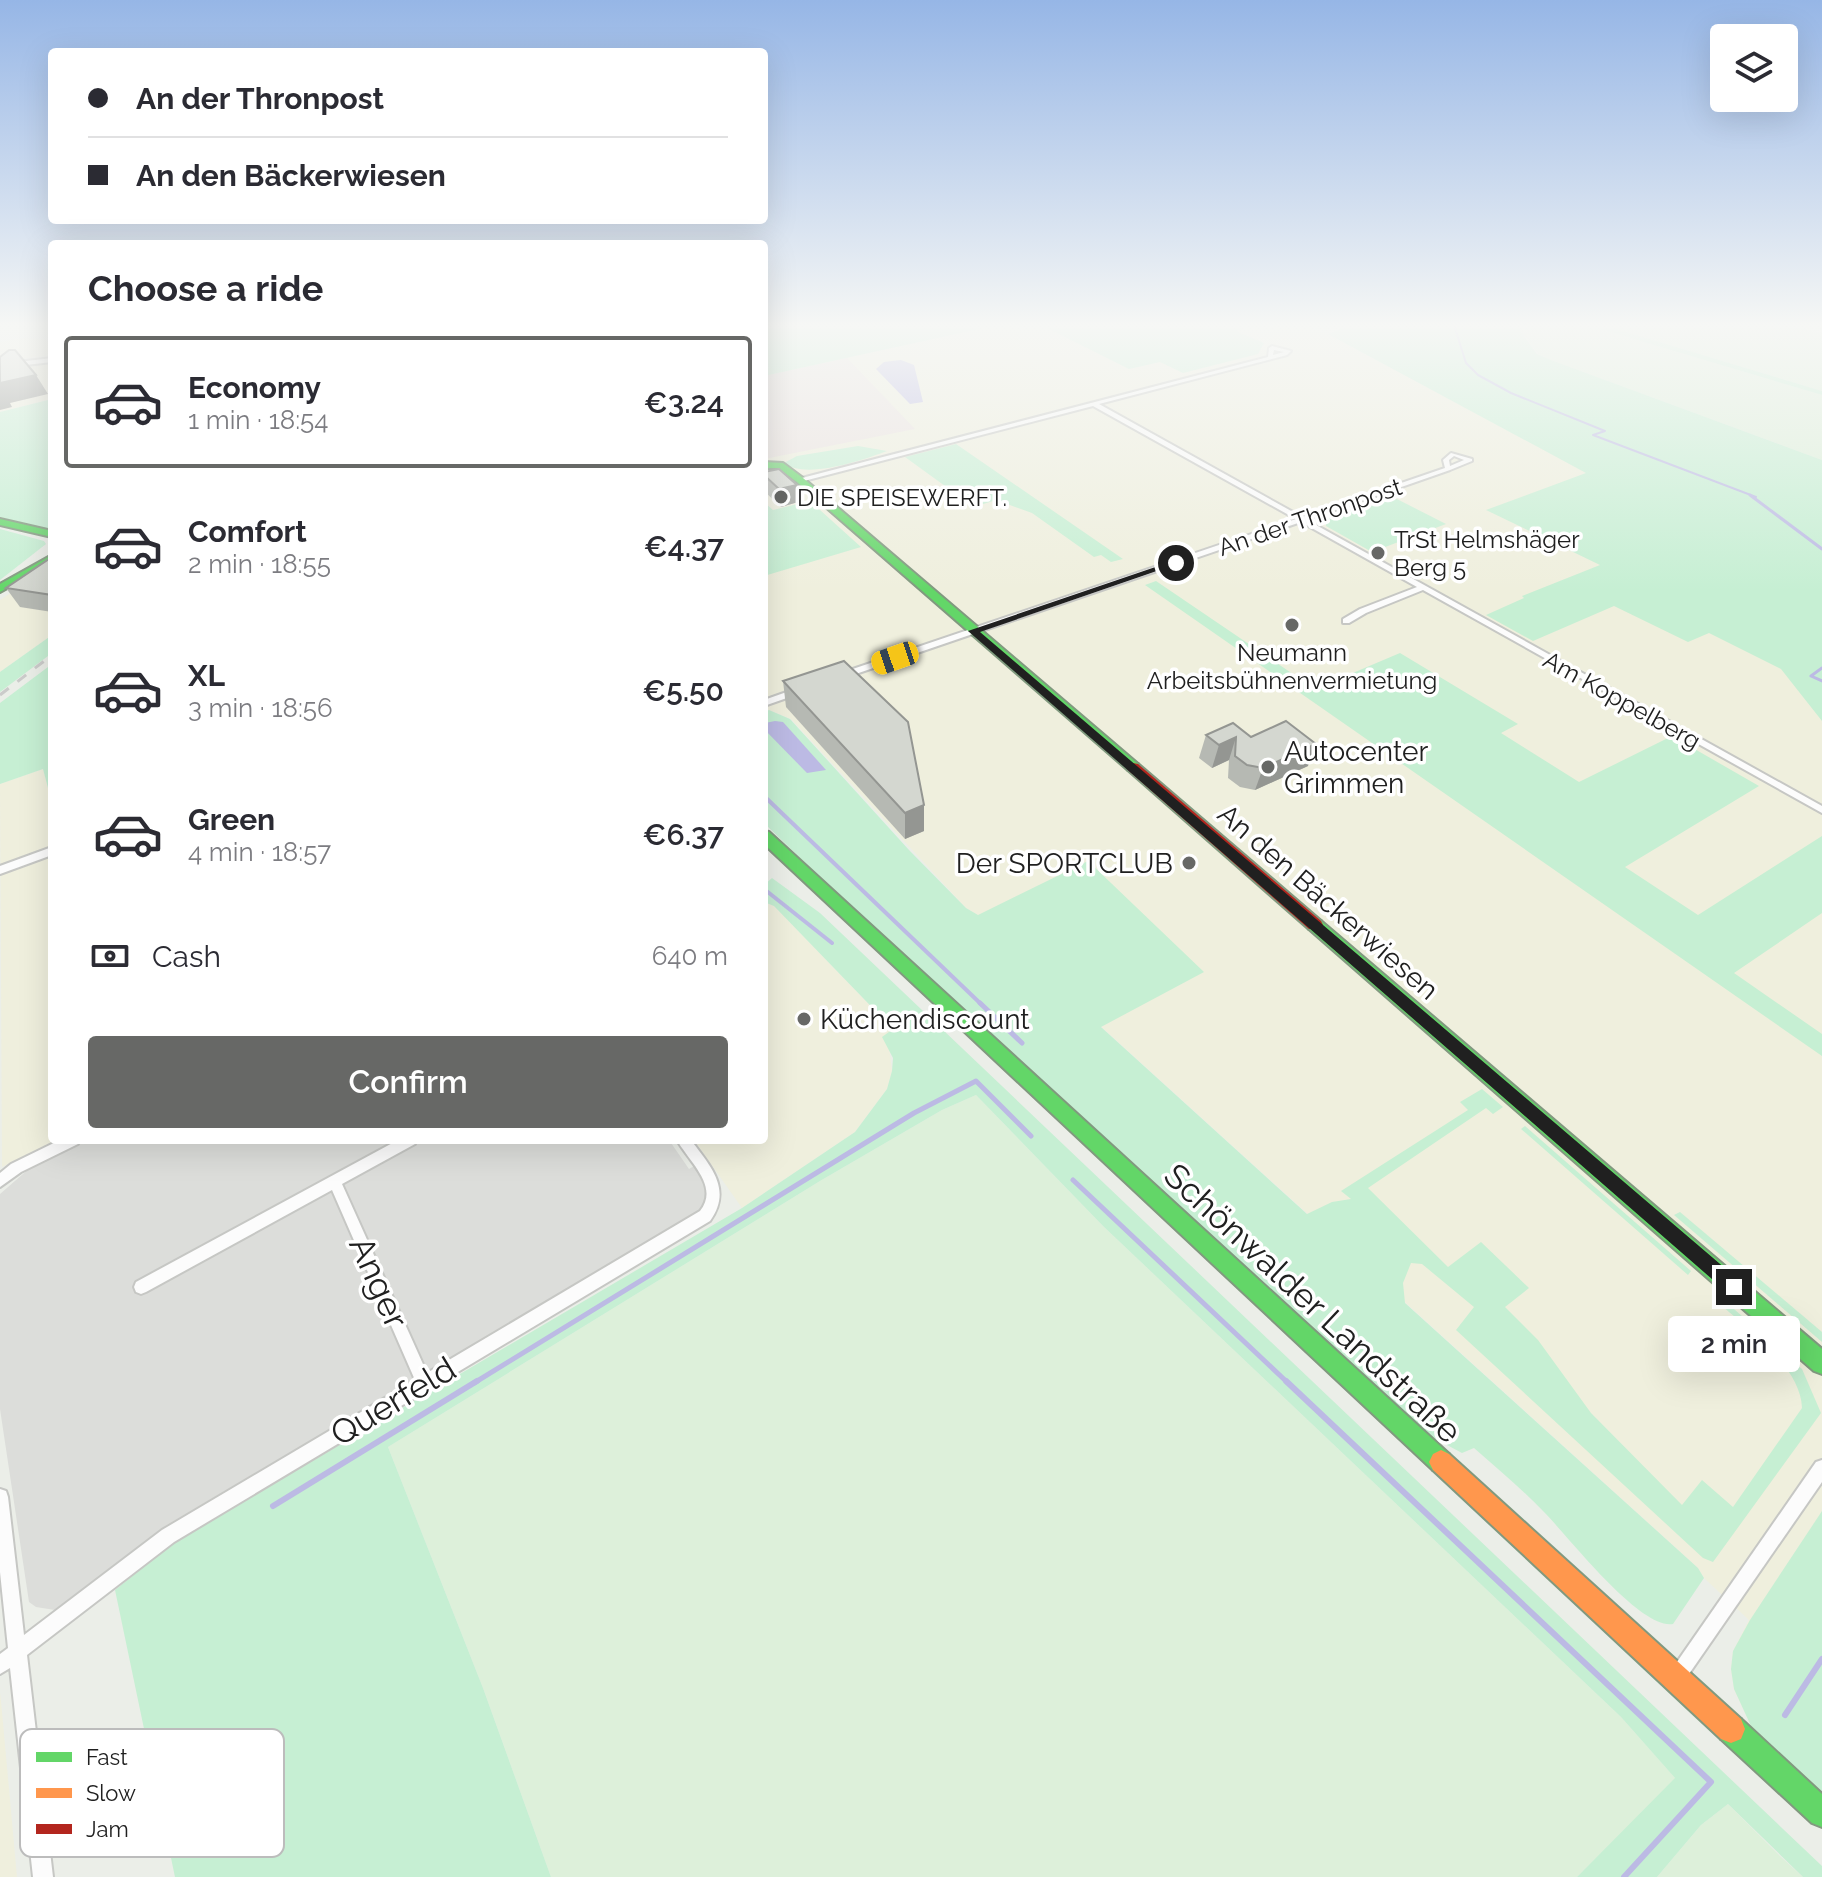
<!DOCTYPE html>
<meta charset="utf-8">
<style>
body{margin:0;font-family:Raleway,sans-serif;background:#f2f2f3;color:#2b2b33;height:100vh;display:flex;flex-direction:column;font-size:30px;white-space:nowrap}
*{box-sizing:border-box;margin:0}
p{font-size:26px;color:#7c7c81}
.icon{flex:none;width:44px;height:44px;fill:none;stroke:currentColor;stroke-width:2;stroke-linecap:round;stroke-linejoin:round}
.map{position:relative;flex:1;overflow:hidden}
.panel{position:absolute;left:48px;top:240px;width:720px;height:904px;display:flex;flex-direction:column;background:#fff;border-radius:8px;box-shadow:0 8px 32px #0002}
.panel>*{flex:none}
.hud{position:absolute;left:48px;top:48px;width:720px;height:176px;border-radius:8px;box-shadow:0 8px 32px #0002;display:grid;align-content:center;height:176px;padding:0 40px;background:#fff}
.tools{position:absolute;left:1710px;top:24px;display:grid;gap:16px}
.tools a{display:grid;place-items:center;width:88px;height:88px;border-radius:8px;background:#fff;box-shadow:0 8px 32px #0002;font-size:40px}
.end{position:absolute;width:36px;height:36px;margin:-18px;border:10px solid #202020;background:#fff;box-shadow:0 0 0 4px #fff}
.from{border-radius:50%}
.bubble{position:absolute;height:56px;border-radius:8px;background:#fff;box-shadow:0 8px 32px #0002;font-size:26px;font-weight:600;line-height:56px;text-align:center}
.car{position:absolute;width:24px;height:48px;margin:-24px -12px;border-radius:10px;box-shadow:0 0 6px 2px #0007;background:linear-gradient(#f5c518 24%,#345 0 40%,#f5c518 0 76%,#345 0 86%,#f5c518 0)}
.hud b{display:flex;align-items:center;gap:28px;height:76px;font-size:30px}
.hud b+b{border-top:2px solid #e1e1e2}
.hud i{width:20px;height:20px;background:#2b2b33}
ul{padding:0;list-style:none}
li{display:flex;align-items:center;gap:24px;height:132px;margin:0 16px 12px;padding:0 24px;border:4px solid transparent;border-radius:8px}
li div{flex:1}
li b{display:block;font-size:30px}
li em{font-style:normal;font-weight:600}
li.on{border-color:#676866}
li>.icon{width:72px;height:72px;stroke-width:1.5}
h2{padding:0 40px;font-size:36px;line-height:96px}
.pay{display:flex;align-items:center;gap:20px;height:88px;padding:0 40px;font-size:30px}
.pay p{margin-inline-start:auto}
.action{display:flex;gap:16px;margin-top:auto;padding:16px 40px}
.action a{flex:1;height:92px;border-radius:8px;background:#676866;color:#fff;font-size:32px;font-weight:600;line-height:92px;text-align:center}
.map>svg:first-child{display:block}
.residential{fill:#dcddda}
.commercial{fill:#efefdd}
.industrial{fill:#ebe2df}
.farmland{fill:#ddf0da}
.grass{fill:#c6efd3}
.water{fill:#bcbae4}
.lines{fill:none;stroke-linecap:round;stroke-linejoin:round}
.stream-far4{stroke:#bcbae4;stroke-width:2}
.stream-far3{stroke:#bcbae4;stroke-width:3}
.stream-far2{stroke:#bcbae4;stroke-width:4}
.stream-far1{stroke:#bcbae4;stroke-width:5}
.stream{stroke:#bcbae4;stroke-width:6}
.street-casing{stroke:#c6c7c4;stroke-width:4}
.fast-casing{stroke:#81997f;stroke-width:4}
.slow-casing{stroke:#81997f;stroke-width:4}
.jam-casing{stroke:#81997f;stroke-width:4}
.street{fill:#fcfcfc;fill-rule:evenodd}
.fast{fill:#63d668;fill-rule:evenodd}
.slow{fill:#ff974d;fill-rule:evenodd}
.jam{fill:#b3261e;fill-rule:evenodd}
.rail{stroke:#cbcbca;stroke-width:3;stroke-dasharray:11 11;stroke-linecap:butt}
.wall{fill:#b6b9b3}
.shaded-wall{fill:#949692}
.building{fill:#d4d7d0;stroke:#949692;stroke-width:2}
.route{fill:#202020}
.poi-dot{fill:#676866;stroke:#fff;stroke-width:3}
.labels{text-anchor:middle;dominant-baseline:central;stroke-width:7;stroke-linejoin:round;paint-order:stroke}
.far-poi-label{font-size:24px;fill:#202020;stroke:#fff;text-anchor:start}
.far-street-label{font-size:24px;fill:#202020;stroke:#fff}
.poi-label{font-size:28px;fill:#202020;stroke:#fff;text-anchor:start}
.street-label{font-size:28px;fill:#202020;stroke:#fff}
.near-street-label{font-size:34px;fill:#202020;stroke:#fff}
.key{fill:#fff;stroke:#bcbcbc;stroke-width:2}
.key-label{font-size:22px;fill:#202020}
</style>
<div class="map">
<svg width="1822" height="1877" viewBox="0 0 1822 1877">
<rect width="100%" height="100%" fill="#ebeee8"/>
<polygon class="residential" points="83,1140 669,1140 689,1169 694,1166 705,1182 708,1194 704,1206 692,1218 165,1526 79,1595 55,1610 36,1607 29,1602 0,1409 0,1194 31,1167"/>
<g class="commercial">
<polygon points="983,328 1308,328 1328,334 1587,473 1822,604 1822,1793 1751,1726 1734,1689 1731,1669 1733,1651 1749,1620 1704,1578 1698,1568 978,915 966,908 791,719 769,710 764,712 764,376"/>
<polygon points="23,338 45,339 52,346 52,355 0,362 0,342"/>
<polygon points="52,361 52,399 0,412 0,367"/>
<polygon points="52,566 52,635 0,672 0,600"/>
<polygon points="43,769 52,803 52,1140 56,1140 2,1167 0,784"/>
<polygon points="764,902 774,906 894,1030 889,1047 892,1071 887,1089 855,1132 742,1208 694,1140 764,1140"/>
<polygon points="0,1693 1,1701 17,1877 0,1877"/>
</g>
<polygon class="industrial" points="847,358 915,429 764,459 764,376"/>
<g class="farmland">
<polygon points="1518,328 1597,328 1822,395 1822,460 1551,360 1538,354"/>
<polygon points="1613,328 1803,328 1822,334 1822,391"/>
<polygon points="976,1095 1103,1226 1621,1717 1676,1779 1577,1877 551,1877 483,1688 388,1447 820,1181 942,1110"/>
<polygon points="1728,1804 1781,1857 1803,1877 1657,1877 1701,1825"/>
</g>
<g class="grass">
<polygon points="764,328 983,328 764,376"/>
<polygon points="1047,328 1243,328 1236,331 1264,343 1258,354 1183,373 1160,362 1129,369"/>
<polygon points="1343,328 1518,328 1537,354 1551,360 1822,460 1822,721 1781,669 1709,633 1688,642 1614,606 1533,641 1486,615 1524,598 1522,596 1600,565 1486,510 1586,473 1328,334"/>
<polygon points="1597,328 1613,328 1822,391 1822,395"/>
<polygon points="52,399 52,531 0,517 0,412"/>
<polygon points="956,444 1123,559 1111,562 1101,555 1094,557 1032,513 996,500 974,507 905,457"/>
<path d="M858 446 887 451C863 460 805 480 784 463L797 456Z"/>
<polygon points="1391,496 1446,524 1372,552 1326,526 1326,519"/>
<polygon points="810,501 861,547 764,576 764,502 773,510"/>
<polygon points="0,529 44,541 46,544 0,580"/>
<polygon points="1156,581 1315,689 1400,653 1518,724 1501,733 1579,782 1672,736 1759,786 1625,867 1698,915 1822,836 1822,913 1734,973 1822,1034 1822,1056 1145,585"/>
<polygon points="52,635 52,653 0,692 0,672"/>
<polygon points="52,664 52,803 43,769 0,784 0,703"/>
<path d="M769 710 790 719 909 850 966 908 978 915 1088 861 1204 972 1101 1027 1307 1214 1332 1202 1351 1199 1341 1191 1468 1110 1460 1102 1482 1089 1503 1107 1493 1114 1486 1108 1368 1188 1448 1267 1481 1242 1529 1288 1505 1307 1538 1340 1591 1413 1682 1505 1702 1480 1733 1507 1802 1408C1801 1366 1743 1325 1714 1299L1718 1295 1802 1369 1821 1413 1713 1562 1703 1558 1456 1330 1474 1307 1422 1264 1411 1263 1403 1283 1405 1303 1698 1568 1704 1578 1673 1624C1640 1630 1567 1535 1544 1512 1522 1489 1498 1469 1474 1448L1462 1453 1432 1437 851 907 764 823V712Z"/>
<polygon points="772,878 820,913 1822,1866 1822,1877 1803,1877 1728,1804 1701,1825 1657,1877 1577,1877 1675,1778 1621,1717 1103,1226 976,1095 942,1110 820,1181 388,1447 483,1688 551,1877 175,1877 115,1590 173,1543 742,1208 855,1132 887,1089 892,1071 893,1058 882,1037 893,1029 774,906 764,902 764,885"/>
<polygon points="1525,1126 1691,1271 1688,1275 1521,1129"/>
<polygon points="1680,1212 1822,1332 1822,1342 1674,1215"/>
<polygon points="1822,1511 1822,1793 1751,1726 1734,1689 1731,1669 1733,1651 1750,1620"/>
</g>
<g class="water">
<polygon points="901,360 914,365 923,402 910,404 876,369 884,362"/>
<polygon points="775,721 783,722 826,770 807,773 764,729 765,723"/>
</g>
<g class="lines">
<polyline class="stream-far4" points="1455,328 1466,363 1478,375 1511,393 1605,431 1593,435 1756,497"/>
<g class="stream-far3">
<polyline points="1750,495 1822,549"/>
<polyline points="1822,668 1811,676 1822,681"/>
</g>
<g class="stream-far2">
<polyline points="764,796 982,1005"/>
<polyline points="764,889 832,943"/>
</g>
<g class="stream-far1">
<polyline points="980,1003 1022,1043"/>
<polyline points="1073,1180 1288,1383"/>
<polyline points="474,1383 914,1113 976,1081 1031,1136"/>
</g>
<g class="stream">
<polyline points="1286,1381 1711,1782 1624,1877"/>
<polyline points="273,1506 477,1381"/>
<polyline points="1785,1715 1822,1659"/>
</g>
<defs>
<g id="street">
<path d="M1272 346 1291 351 1287 355 1099 404 1302 517 1445 468 1443 460 1451 453 1472 459V461L1450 470 1307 520 1822 806V813L1423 590 1366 613 1349 623H1343V619L1360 609 1417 587 1301 522 844 678H838V674L1296 519 1093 406 800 482 798 481V479L1268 357 1269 348ZM1274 350 1284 352 1273 355ZM1454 456 1464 460 1450 466 1449 460Z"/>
<polygon points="52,358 52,362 0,368 0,364"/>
<polygon points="798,688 801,689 801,693 764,706 764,700"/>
<polygon points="52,847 52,855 0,874 0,866"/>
<polygon points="60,1140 79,1140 78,1144 21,1172 0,1187 0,1173 11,1164"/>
<path d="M398 1140H416L415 1144 342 1184 427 1373 700 1211C720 1186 689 1162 677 1140H691C710 1166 733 1189 710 1221L174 1542 27 1655 53 1877H33L10 1668 0 1674V1654L8 1648 0 1572V1489L6 1491 8 1497 24 1635 162 1530 415 1380 332 1190 146 1292 141 1294 136 1292 134 1287 136 1282Z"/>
<polygon points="1822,1460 1822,1482 1682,1684 1676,1687 1670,1684 1667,1678 1670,1672 1816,1462"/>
</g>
<g id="fast">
<polygon points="764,462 783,463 803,478 1138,764 1138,770 1128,770 797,482 778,468 764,468"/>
<polygon points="0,519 52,531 52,537 0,525"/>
<polygon points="52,555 52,563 0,592 0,584"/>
<polygon points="764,831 769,832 1449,1454 1453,1462 1449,1470 1441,1474 1433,1470 764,844"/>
<polygon points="1315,919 1321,921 1822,1349 1822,1374 1814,1371 1309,929 1307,925"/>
<polygon points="1731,1715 1741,1719 1822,1794 1822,1827 1812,1823 1721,1739 1717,1729 1721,1719"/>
</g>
<polygon id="slow" points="1441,1450 1449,1454 1741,1719 1745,1729 1741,1739 1731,1743 1721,1739 1433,1470 1429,1462 1433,1454"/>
<polygon id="jam" points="1133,763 1138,764 1321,921 1323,925 1321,929 1309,929 1128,770 1126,767"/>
</defs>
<use href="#street" class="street-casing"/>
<use href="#fast" class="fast-casing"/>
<use href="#slow" class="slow-casing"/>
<use href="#jam" class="jam-casing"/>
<use href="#street" class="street"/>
<use href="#fast" class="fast"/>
<use href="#slow" class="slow"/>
<use href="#jam" class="jam"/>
<polyline class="rail" points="0,695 52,655"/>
</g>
<g class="wall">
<polygon points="764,472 798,502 781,507 764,491"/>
<polygon points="52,557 52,612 20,607 6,588"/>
<polygon points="783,681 924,831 905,839 786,707"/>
<polygon points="1206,735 1251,737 1308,766 1255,790 1240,787 1228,778 1229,760 1212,768 1199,758"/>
</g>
<g class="shaded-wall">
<polygon points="36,375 48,394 10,403 12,407 0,410 0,383"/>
<polygon points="797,485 798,502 781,507 779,489"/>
<polygon points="764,660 767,679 764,680"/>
<polygon points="1236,737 1229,760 1212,768 1219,745"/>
<polygon points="1316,744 1308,766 1255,790 1263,768"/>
<polygon points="924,805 924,831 905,839 905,813"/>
</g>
<g class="building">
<polygon points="9,350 15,350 36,375 0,383 0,357"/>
<polygon points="779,469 797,485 779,489 764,475 764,472"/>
<polygon points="52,557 52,595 6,588"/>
<polygon points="844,661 908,722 924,805 905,813 783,681"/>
<polygon points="1286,721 1316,744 1263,768 1247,765 1235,756 1236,737 1219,745 1206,735 1233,723 1251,737"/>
</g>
<linearGradient id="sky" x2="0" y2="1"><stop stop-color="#96b6e6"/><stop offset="0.55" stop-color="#f6f7f5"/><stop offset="1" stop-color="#f6f7f5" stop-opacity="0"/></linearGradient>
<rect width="1822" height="591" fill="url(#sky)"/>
<polygon class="route" points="1173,561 1180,563 980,632 1740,1281 1742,1287 1740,1293 1734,1295 1728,1293 968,631"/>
<g class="poi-dot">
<circle cx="781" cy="497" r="8"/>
<circle cx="1378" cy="553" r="8"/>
<circle cx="1292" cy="625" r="8"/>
<circle cx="1268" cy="767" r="8"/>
<circle cx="1189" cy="863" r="8"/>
<circle cx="804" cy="1019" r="8"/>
</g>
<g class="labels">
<g class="far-poi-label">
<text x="797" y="497">DIE SPEISEWERFT.</text>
<text x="1394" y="539">TrSt Helmshäger<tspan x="1394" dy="28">Berg 5</tspan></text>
<text x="1292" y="652" text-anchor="middle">Neumann<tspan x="1292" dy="28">Arbeitsbühnenvermietung</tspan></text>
</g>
<g class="far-street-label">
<text transform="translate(1310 517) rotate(-19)">An der Thronpost</text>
<text transform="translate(1622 700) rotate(29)">Am Koppelberg</text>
</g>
<g class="poi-label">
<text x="1284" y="751">Autocenter<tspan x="1284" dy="32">Grimmen</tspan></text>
<text x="1173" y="863" text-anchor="end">Der SPORTCLUB</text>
<text x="820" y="1019">Küchendiscount</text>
</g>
<g class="street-label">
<text transform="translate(1328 902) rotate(41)">An den Bäckerwiesen</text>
</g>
<g class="near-street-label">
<text transform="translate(379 1282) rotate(66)">Anger</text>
<text transform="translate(1313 1303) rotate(43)">Schönwalder Landstraße</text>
<text transform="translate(393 1401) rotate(-31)">Querfeld</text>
</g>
</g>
<rect x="20" y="1729" width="264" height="128" rx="12" class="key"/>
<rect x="36" y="1752" width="36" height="10" fill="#63d668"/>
<rect x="36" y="1788" width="36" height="10" fill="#ff974d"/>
<rect x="36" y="1824" width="36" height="10" fill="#b3261e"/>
<g class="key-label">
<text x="86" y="1765">Fast</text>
<text x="86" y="1801">Slow</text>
<text x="86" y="1837">Jam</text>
</g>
</svg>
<div class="tools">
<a><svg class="icon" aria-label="layers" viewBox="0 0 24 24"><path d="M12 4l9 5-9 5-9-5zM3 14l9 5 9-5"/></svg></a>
</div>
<i class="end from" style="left:1176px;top:563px"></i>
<i class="end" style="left:1734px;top:1287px"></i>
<div class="bubble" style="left:1668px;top:1316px;width:132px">2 min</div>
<i class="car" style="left:895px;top:658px;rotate:251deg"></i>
<div class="hud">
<b><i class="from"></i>An der Thronpost</b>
<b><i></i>An den Bäckerwiesen</b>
</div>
<section class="panel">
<h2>Choose a ride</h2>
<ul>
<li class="on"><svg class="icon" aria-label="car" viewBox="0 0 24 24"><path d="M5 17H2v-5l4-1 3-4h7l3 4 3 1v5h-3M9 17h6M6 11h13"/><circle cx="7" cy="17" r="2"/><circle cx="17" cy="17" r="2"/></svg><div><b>Economy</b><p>1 min · 18:54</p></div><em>€3.24</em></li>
<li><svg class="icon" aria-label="car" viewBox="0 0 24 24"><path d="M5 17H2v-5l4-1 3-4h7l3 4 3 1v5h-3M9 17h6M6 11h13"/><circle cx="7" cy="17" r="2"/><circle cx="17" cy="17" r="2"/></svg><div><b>Comfort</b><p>2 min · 18:55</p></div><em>€4.37</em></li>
<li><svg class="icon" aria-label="car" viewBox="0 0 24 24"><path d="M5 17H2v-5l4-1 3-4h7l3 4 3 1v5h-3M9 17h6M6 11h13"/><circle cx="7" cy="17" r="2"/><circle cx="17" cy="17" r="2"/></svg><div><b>XL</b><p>3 min · 18:56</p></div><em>€5.50</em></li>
<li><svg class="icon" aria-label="car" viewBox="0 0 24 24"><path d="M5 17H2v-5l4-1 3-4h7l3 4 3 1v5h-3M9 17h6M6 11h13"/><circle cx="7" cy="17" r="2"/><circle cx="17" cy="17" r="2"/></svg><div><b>Green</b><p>4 min · 18:57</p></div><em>€6.37</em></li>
</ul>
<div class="pay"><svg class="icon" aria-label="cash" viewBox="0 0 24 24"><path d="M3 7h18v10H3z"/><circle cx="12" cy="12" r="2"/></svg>Cash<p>640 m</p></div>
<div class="action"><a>Confirm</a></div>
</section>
</div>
